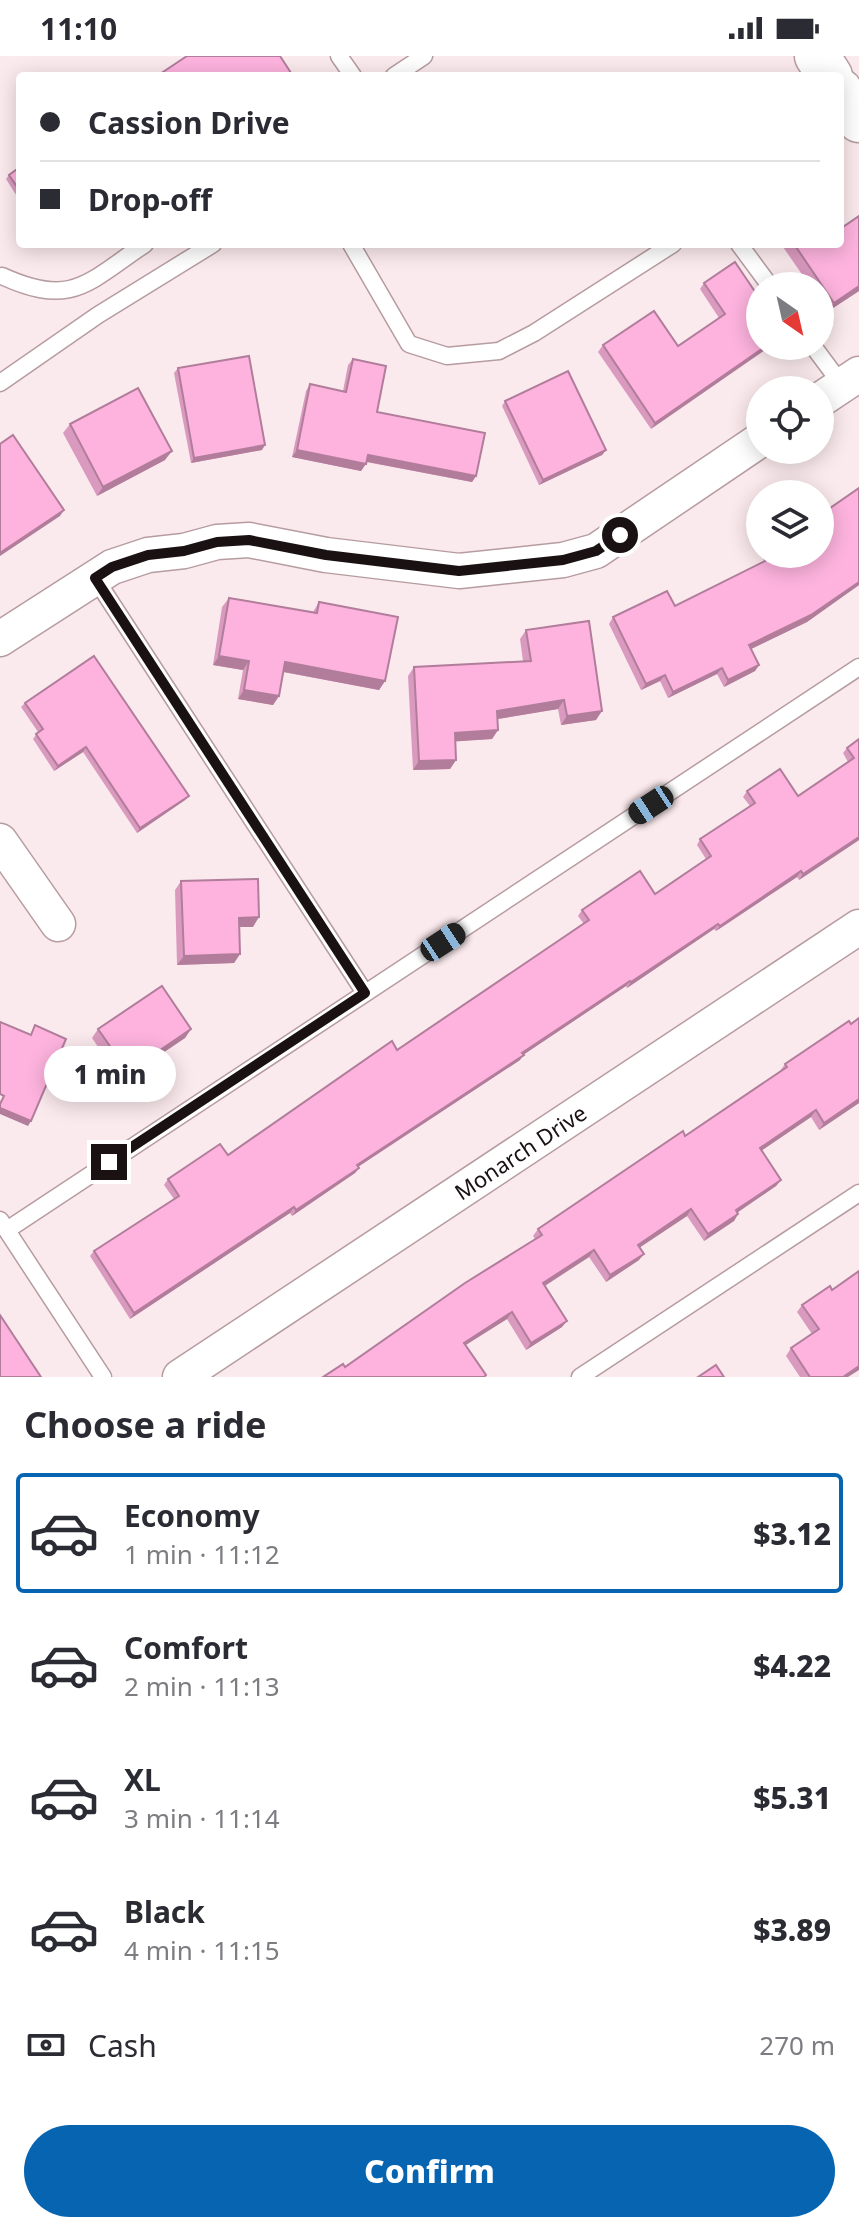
<!DOCTYPE html>
<meta charset="utf-8">
<style>
body{margin:0;font-family:"Noto Sans",sans-serif;background:#f2f2f3;color:#2b2b33;height:100vh;display:flex;flex-direction:column;font-size:30px;white-space:nowrap}
*{box-sizing:border-box;margin:0}
p{font-size:26px;color:#7c7c81}
.icon{flex:none;width:44px;height:44px;fill:none;stroke:currentColor;stroke-width:2;stroke-linecap:round;stroke-linejoin:round}
.map{position:relative;height:1321px;overflow:hidden}
.details{display:flex;flex-direction:column;background:#fff;flex:1}
.details>*{flex:none}
.guide{position:absolute;left:16px;top:16px;width:828px;height:176px;border-radius:8px;box-shadow:0 4px 20px #0003;display:grid;align-content:center;height:176px;padding:0 24px;background:#fff}
.needle{width:52px;rotate:146deg}
.buttons{position:absolute;left:746px;top:216px;display:grid;gap:16px}
.buttons a{display:grid;place-items:center;width:88px;height:88px;border-radius:50%;background:#fff;box-shadow:0 4px 20px #0003;font-size:40px}
.end{position:absolute;width:36px;height:36px;margin:-18px;border:10px solid #1a1113;background:#fff;box-shadow:0 0 0 4px #fff}
.from{border-radius:50%}
.bubble{position:absolute;height:56px;border-radius:28px;background:#fff;box-shadow:0 4px 20px #0003;font-size:26px;font-weight:800;line-height:56px;text-align:center}
.car{position:absolute;width:24px;height:48px;margin:-24px -12px;border-radius:10px;box-shadow:0 0 6px 2px #0007;background:linear-gradient(#222 24%,#8ab4d8 0 40%,#222 0 76%,#8ab4d8 0 86%,#222 0)}
.guide b{display:flex;align-items:center;gap:28px;height:76px;font-size:30px}
.guide b+b{border-top:2px solid #e1e1e2}
.guide i{width:20px;height:20px;background:#2b2b33}
ul{padding:0;list-style:none}
li{display:flex;align-items:center;gap:24px;height:120px;margin:0 16px 12px;padding:0 8px;border:4px solid transparent;border-radius:8px}
li div{flex:1}
li b{display:block;font-size:30px}
li em{font-style:normal;font-weight:800}
li.on{border-color:#0664b1}
li>.icon{width:72px;height:72px;stroke-width:1.5}
h2{padding:0 24px;font-size:36px;line-height:96px}
.pay{display:flex;align-items:center;gap:20px;height:88px;padding:0 24px;font-size:30px}
.pay p{margin-inline-start:auto}
.button{display:flex;gap:16px;margin-top:auto;padding:16px 24px}
.button a{flex:1;height:92px;border-radius:48px;background:#0664b1;color:#fff;font-size:32px;font-weight:800;line-height:92px;text-align:center}
.status{display:flex;justify-content:space-between;align-items:center;height:56px;padding:0 40px;background:#fff;direction:ltr}
.status svg{height:22px;fill:currentColor}
.map>svg:first-child{display:block}
.lines{fill:none;stroke-linecap:round;stroke-linejoin:round}
.service-casing{stroke:#b69ca0;stroke-width:19}
.minor-casing{stroke:#b69ca0;stroke-width:37}
.secondary-casing{stroke:#b69ca0;stroke-width:47}
.service{stroke:#fff;stroke-width:16}
.minor{stroke:#fff;stroke-width:34}
.secondary{stroke:#fff;stroke-width:44}
.wall{fill:#da9abf}
.shaded-wall{fill:#b17d9b}
.building{fill:#fdb3de;stroke:#b17d9b;stroke-width:2}
.route{stroke:#1a1113;stroke-width:10}
.labels{text-anchor:middle;dominant-baseline:central;stroke-width:7;stroke-linejoin:round;paint-order:stroke}
.street-label{font-size:22px;fill:#1a1113;stroke:#fff}
</style>
<div class="status"><b>11:10</b><svg viewBox="0 0 49 12"><path d="M0 12V9h3v3zM5 12V6h3v6zM10 12V3h3v9zM15 12V0h3v12zM26 1h20v11H26zM47 4h2v5h-2z"/></svg></div>
<div class="map">
<svg width="859" height="1321" viewBox="0 0 859 1321">
<rect width="100%" height="100%" fill="#fbeaed"/>
<g class="lines">
<defs>
<g id="service">
<polyline points="339,0 353,20"/>
<polyline points="394,20 424,0"/>
<polyline points="351,188 409,288 447,300 499,295 534,277 673,188"/>
<polyline points="739,188 770,230"/>
<path d="M2 220C72 252 87 227 145 188"/>
<polyline points="813,290 842,329"/>
<polyline points="0,327 98,259 213,188"/>
<polyline points="95,522 365,937"/>
<polyline points="0,1164 103,1321"/>
<polyline points="7,1174 859,611"/>
<polyline points="580,1321 859,1137"/>
</g>
<g id="minor">
<polyline points="820,344 859,318"/>
<polyline points="0,583 112,511 148,499 184,495 217,486 249,484 326,499 459,515 563,504 596,495 760,384"/>
<polyline points="0,785 58,868"/>
<path id="s1" d="M180 1321 859 871"/>
</g>
<g id="secondary">
<polyline points="817,0 830,20"/>
<polyline points="840,35 859,64"/>
</g>
</defs>
<use href="#service" class="service-casing"/>
<use href="#minor" class="minor-casing"/>
<use href="#secondary" class="secondary-casing"/>
<use href="#service" class="service"/>
<use href="#minor" class="minor"/>
<use href="#secondary" class="secondary"/>
</g>
<g class="wall">
<polygon points="20,111 20,145 6,123 9,119"/>
<polygon points="859,160 859,235 827,256 820,245 820,230 810,230 781,188 840,188"/>
<polygon points="704,227 760,243 651,373 598,296 603,289 678,290 719,262 700,233"/>
<polygon points="353,303 377,356 476,420 472,426 366,406 361,415 292,401 306,335 310,328 343,335 348,309"/>
<polygon points="178,312 262,394 191,407 174,317"/>
<polygon points="505,345 606,394 602,399 539,429 502,350"/>
<polygon points="70,368 165,404 97,440 63,377"/>
<polygon points="859,432 859,529 807,566 751,593 759,609 755,615 724,631 717,618 668,642 660,625 641,634 609,568 613,561 675,550 764,505 763,503 766,498 820,498"/>
<polygon points="229,542 313,556 319,546 385,625 379,634 283,616 279,640 273,649 238,643 243,614 213,609 222,551"/>
<polygon points="526,574 596,664 561,669 558,653 498,663 498,674 492,683 455,685 456,704 450,713 413,714 408,620 414,611 523,605 520,583"/>
<polygon points="25,647 185,744 137,777 83,696 54,715 33,683 38,676 21,651"/>
<polygon points="859,683 859,784 799,824 797,821 716,875 714,873 627,932 626,930 523,999 520,1004 358,1111 359,1112 355,1117 292,1160 290,1157 130,1263 90,1200 94,1195 174,1143 164,1129 168,1123 228,1099 397,994 584,868 578,860 582,854 655,838 706,803 697,789 700,783 750,750 743,741 747,735 798,740 848,706 843,697 847,692"/>
<polygon points="181,825 253,871 239,871 240,898 234,907 177,909 175,834"/>
<polygon points="98,973 191,973 185,982 121,1025 92,982"/>
<polygon points="785,1008 859,1047 819,1074 811,1061 761,1095 781,1124 776,1130 737,1156 738,1158 734,1165 704,1185 687,1160 640,1191 639,1204 606,1226 589,1201 545,1230 562,1271 526,1294 507,1263 466,1289 486,1319 485,1321 323,1321 345,1311 535,1183 533,1180 538,1173 685,1080 780,1015"/>
<polygon points="830,1230 848,1321 800,1321 786,1300 791,1292 812,1278 797,1256 802,1249"/>
</g>
<g class="shaded-wall">
<polygon points="859,230 859,235 827,256 834,247"/>
<polygon points="766,290 771,290 651,373 655,367"/>
<polygon points="265,389 262,394 191,407 194,402"/>
<polygon points="297,394 366,408 361,415 292,401"/>
<polygon points="606,394 602,399 539,429 543,424"/>
<polygon points="172,395 165,404 97,440 103,431"/>
<polygon points="368,399 476,420 472,426 363,405"/>
<polygon points="64,454 60,460 0,500 0,497"/>
<polygon points="859,526 859,529 807,566 745,596 749,589"/>
<polygon points="219,600 249,605 243,614 213,609"/>
<polygon points="285,606 385,625 379,634 279,615"/>
<polygon points="759,609 755,615 724,631 728,624"/>
<polygon points="722,612 717,618 668,642 673,636"/>
<polygon points="665,619 660,625 641,634 646,628"/>
<polygon points="244,634 279,640 273,649 238,643"/>
<polygon points="564,644 558,653 491,664 497,655"/>
<polygon points="602,655 596,664 561,669 567,660"/>
<polygon points="498,674 492,683 448,686 455,677"/>
<polygon points="86,691 83,696 54,715 58,710"/>
<polygon points="456,704 450,713 413,714 419,705"/>
<polygon points="189,740 185,744 137,777 140,772"/>
<polygon points="859,781 859,784 799,824 803,818"/>
<polygon points="801,815 797,821 716,875 720,870"/>
<polygon points="259,861 253,871 233,871 239,862"/>
<polygon points="718,868 714,873 627,932 631,926"/>
<polygon points="240,898 234,907 177,909 184,900"/>
<polygon points="630,925 626,930 523,999 520,1004 353,1114 357,1109"/>
<polygon points="191,973 185,982 121,1025 128,1016"/>
<polygon points="859,1043 859,1047 819,1074 824,1067"/>
<polygon points="0,1052 31,1065 28,1070 0,1058"/>
<polygon points="816,1054 811,1061 755,1099 760,1092"/>
<polygon points="359,1112 355,1117 292,1160 296,1154"/>
<polygon points="781,1124 776,1130 731,1161 736,1154"/>
<polygon points="294,1151 290,1157 130,1263 134,1257"/>
<polygon points="691,1153 687,1160 633,1196 638,1189"/>
<polygon points="738,1158 734,1165 704,1185 708,1178"/>
<polygon points="594,1194 589,1201 538,1234 543,1227"/>
<polygon points="644,1198 639,1204 606,1226 610,1219"/>
<polygon points="512,1256 507,1263 459,1293 464,1287"/>
<polygon points="567,1265 562,1271 526,1294 531,1287"/>
<polygon points="859,1310 859,1314 848,1321 843,1321"/>
</g>
<g class="building">
<polygon points="187,0 280,0 293,20 157,20"/>
<polygon points="20,111 20,135 9,119"/>
<polygon points="859,160 859,230 834,247 794,188 840,188 840,173"/>
<polygon points="735,206 760,243 760,290 766,290 655,367 603,289 654,255 678,290 725,258 704,227"/>
<polygon points="249,300 265,389 194,402 178,312"/>
<polygon points="353,303 386,310 377,356 485,377 476,420 368,399 366,408 297,394 310,328 346,336"/>
<polygon points="568,315 606,394 543,424 505,345"/>
<polygon points="138,332 172,395 103,431 70,368"/>
<polygon points="13,379 64,454 0,497 0,388"/>
<polygon points="859,432 859,526 811,559 749,589 759,609 728,624 722,612 673,636 665,619 646,628 613,561 667,535 675,550 771,502 768,498 820,498 820,459"/>
<polygon points="229,542 317,557 319,546 398,561 385,625 285,606 279,640 244,634 249,605 219,600"/>
<polygon points="589,565 602,655 567,660 564,644 497,655 498,674 455,677 456,704 419,705 414,611 531,605 526,574"/>
<polygon points="94,600 189,740 140,772 86,691 58,710 36,678 43,673 25,647"/>
<polygon points="859,683 859,781 803,818 801,815 720,870 718,868 631,926 630,925 522,997 524,999 357,1109 359,1112 296,1154 294,1151 134,1257 94,1195 179,1140 168,1123 220,1088 228,1099 392,985 397,994 589,864 582,854 640,815 655,838 711,800 700,783 755,747 747,735 780,713 798,740 854,702 847,692"/>
<polygon points="258,823 259,861 239,862 240,898 184,900 181,825"/>
<polygon points="162,930 191,973 128,1016 98,973"/>
<polygon points="859,962 859,1043 824,1067 816,1054 760,1092 781,1124 736,1154 738,1158 708,1178 691,1153 638,1189 644,1198 610,1219 594,1194 543,1227 567,1265 531,1287 512,1256 464,1287 486,1319 484,1321 323,1321 343,1308 345,1311 465,1227 542,1179 538,1173 683,1075 685,1080 787,1011 785,1008 849,965 851,968"/>
<polygon points="0,966 31,979 35,969 66,983 31,1065 0,1052 0,1048 4,1040 0,1038"/>
<polygon points="859,1215 859,1310 843,1321 810,1321 791,1292 819,1273 802,1249 830,1230 832,1234"/>
<polygon points="0,1259 41,1321 0,1321"/>
<polygon points="716,1309 724,1321 698,1321"/>
</g>
<g class="lines">
<polyline class="route" points="109,1106 365,937 95,522 112,511 148,499 184,495 217,486 249,484 326,499 459,515 563,504 596,495 620,479"/>
</g>
<g class="labels">
<g class="street-label">
<text stroke="none"><textPath href="#s1" startOffset="408">Monarch Drive</textPath></text>
</g>
</g>
</svg>
<div class="buttons">
<a><svg class="needle" viewBox="-14 -14 28 28"><path d="M0-13l5 13h-10z" fill="#e53935"/><path d="M0 13l5-13h-10z" fill="#7c7c81"/></svg></a>
<a><svg class="icon" aria-label="locate" viewBox="0 0 24 24"><circle cx="12" cy="12" r="6"/><path d="M12 2v4M12 18v4M2 12h4M18 12h4"/></svg></a>
<a><svg class="icon" aria-label="layers" viewBox="0 0 24 24"><path d="M12 4l9 5-9 5-9-5zM3 14l9 5 9-5"/></svg></a>
</div>
<i class="end from" style="left:620px;top:479px"></i>
<i class="end" style="left:109px;top:1106px"></i>
<div class="bubble" style="left:44px;top:990px;width:132px">1 min</div>
<i class="car" style="left:651px;top:749px;rotate:237deg"></i>
<i class="car" style="left:443px;top:886px;rotate:57deg"></i>
<div class="guide">
<b><i class="from"></i>Cassion Drive</b>
<b><i></i>Drop-off</b>
</div>
</div>
<section class="details">
<h2>Choose a ride</h2>
<ul>
<li class="on"><svg class="icon" aria-label="car" viewBox="0 0 24 24"><path d="M5 17H2v-5l4-1 3-4h7l3 4 3 1v5h-3M9 17h6M6 11h13"/><circle cx="7" cy="17" r="2"/><circle cx="17" cy="17" r="2"/></svg><div><b>Economy</b><p>1 min · 11:12</p></div><em>$3.12</em></li>
<li><svg class="icon" aria-label="car" viewBox="0 0 24 24"><path d="M5 17H2v-5l4-1 3-4h7l3 4 3 1v5h-3M9 17h6M6 11h13"/><circle cx="7" cy="17" r="2"/><circle cx="17" cy="17" r="2"/></svg><div><b>Comfort</b><p>2 min · 11:13</p></div><em>$4.22</em></li>
<li><svg class="icon" aria-label="car" viewBox="0 0 24 24"><path d="M5 17H2v-5l4-1 3-4h7l3 4 3 1v5h-3M9 17h6M6 11h13"/><circle cx="7" cy="17" r="2"/><circle cx="17" cy="17" r="2"/></svg><div><b>XL</b><p>3 min · 11:14</p></div><em>$5.31</em></li>
<li><svg class="icon" aria-label="car" viewBox="0 0 24 24"><path d="M5 17H2v-5l4-1 3-4h7l3 4 3 1v5h-3M9 17h6M6 11h13"/><circle cx="7" cy="17" r="2"/><circle cx="17" cy="17" r="2"/></svg><div><b>Black</b><p>4 min · 11:15</p></div><em>$3.89</em></li>
</ul>
<div class="pay"><svg class="icon" aria-label="cash" viewBox="0 0 24 24"><path d="M3 7h18v10H3z"/><circle cx="12" cy="12" r="2"/></svg>Cash<p>270 m</p></div>
<div class="button"><a>Confirm</a></div>
</section>
